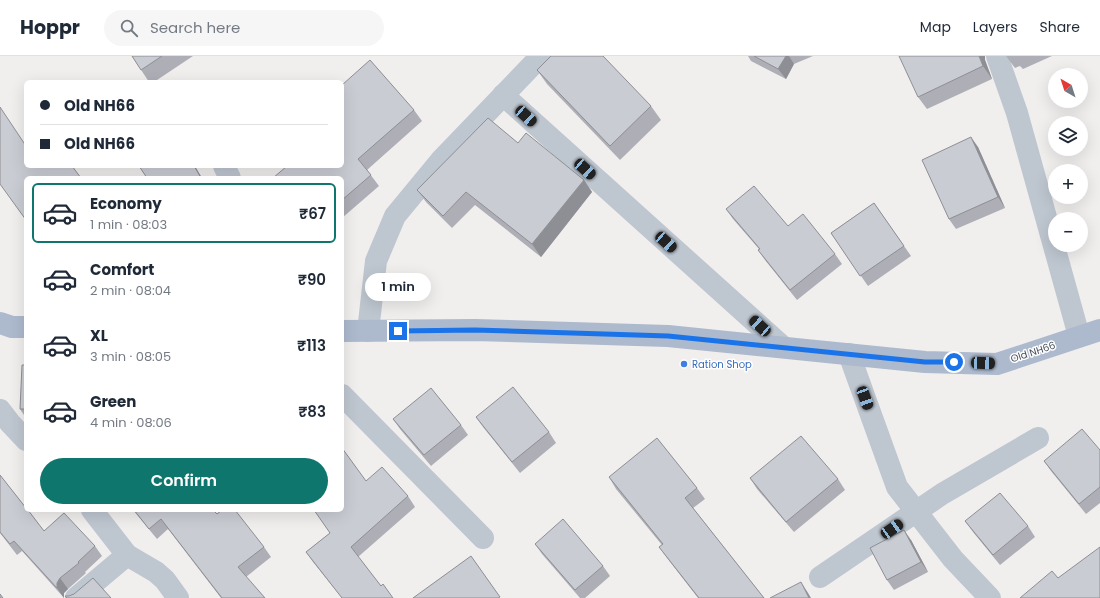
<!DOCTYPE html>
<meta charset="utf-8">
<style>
body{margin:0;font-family:Poppins,sans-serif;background:#f6f6f7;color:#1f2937;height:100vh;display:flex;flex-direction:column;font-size:15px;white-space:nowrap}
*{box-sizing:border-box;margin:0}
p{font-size:13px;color:#747a83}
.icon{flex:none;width:22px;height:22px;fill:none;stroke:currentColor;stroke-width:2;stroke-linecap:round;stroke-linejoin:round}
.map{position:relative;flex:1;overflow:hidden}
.drawer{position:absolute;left:24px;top:120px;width:320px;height:336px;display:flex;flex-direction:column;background:#fff;border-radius:6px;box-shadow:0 4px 16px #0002}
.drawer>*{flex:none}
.top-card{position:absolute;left:24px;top:24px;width:320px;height:88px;border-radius:6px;box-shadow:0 4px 16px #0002;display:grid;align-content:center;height:88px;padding:0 16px;background:#fff}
.needle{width:26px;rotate:321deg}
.fabs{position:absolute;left:1048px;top:12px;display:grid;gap:8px}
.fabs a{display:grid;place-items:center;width:40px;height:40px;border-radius:50%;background:#fff;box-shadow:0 4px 16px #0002;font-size:20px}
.end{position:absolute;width:18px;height:18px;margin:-9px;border:5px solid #1a73e8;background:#fff;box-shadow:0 0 0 2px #fff}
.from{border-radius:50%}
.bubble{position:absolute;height:28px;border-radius:14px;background:#fff;box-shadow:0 4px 16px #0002;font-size:13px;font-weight:600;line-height:28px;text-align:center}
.car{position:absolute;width:12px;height:24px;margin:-12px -6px;border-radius:5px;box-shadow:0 0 3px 1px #0007;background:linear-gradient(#222 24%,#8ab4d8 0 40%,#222 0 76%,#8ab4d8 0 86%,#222 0)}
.top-card b{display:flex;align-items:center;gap:14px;height:38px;font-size:15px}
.top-card b+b{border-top:1px solid #e0e1e3}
.top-card i{width:10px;height:10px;background:#1f2937}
ul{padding:7px 0 0;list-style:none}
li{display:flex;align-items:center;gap:12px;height:60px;margin:0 8px 6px;padding:0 8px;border:2px solid transparent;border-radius:6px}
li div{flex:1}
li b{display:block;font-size:15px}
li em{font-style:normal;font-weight:600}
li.current{border-color:#0f766e}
li>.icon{width:36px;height:36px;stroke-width:1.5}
.button{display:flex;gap:8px;margin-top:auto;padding:8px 16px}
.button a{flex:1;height:46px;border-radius:24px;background:#0f766e;color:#fff;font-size:16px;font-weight:600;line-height:46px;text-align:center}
header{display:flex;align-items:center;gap:24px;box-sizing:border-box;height:56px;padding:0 20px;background:#fff;border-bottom:1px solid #e0e1e3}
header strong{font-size:19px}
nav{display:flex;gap:22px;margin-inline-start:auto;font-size:14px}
.search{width:280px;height:36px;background:#f6f6f7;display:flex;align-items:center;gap:10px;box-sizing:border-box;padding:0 14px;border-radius:22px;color:#747a83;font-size:15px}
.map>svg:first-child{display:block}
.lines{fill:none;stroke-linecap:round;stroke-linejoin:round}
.minor{stroke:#bec6d0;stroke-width:22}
.major{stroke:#adb9cd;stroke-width:22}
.wall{fill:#aeafb6}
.shaded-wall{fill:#8d8f94}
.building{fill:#caccd4;stroke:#8d8f94}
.route{stroke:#1a73e8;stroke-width:5}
.shop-dot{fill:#3f7fe0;stroke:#fff;stroke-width:1.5}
.labels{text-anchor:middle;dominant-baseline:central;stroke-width:3;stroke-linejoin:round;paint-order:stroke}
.street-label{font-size:10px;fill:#464e5b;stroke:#fff}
.shop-label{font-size:10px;fill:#366cbe;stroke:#fff;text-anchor:start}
</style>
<header>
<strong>Hoppr</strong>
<div class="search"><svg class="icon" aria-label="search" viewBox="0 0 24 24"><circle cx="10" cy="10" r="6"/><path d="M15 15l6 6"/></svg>Search here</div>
<nav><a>Map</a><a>Layers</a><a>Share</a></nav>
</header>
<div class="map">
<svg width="1100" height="542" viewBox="0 0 1100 542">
<rect width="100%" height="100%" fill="#f1eeee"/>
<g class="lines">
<g class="minor">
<polyline points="997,0 1017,57 1079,280"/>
<polyline points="503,39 783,291"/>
<polyline points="224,110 230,122"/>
<polyline points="368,275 376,205 395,160 442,103 541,0"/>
<polyline points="849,298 897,431 953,503 990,542"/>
<polyline points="342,339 483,482"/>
<polyline points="0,354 10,367 26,384"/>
<polyline points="92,454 127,499 156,516 165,524 178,542"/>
<polyline points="820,521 942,438 1038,382"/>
<polyline points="76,542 127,499"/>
</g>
<g class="major">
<polyline points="0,267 12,271 26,271"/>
<polyline points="342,275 475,274 668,280 925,306 997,308 1100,274"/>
</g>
</g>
<g class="wall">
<polygon points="132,0 193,0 154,26 149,26"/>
<polygon points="748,0 813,0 794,8 786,23 751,5"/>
<polygon points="1006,0 1052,0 1023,13 1020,10 1015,12"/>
<polygon points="985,4 992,23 927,53 918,41"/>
<polygon points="537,14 651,50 661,64 620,104 547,28"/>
<polygon points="414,54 422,65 367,114 379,130 342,162 342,122 286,110 342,110"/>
<polygon points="518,87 584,124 592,136 541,201 475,149 452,172 426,146 417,134"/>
<polygon points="978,91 1005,152 956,173 949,163"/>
<polygon points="874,147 911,200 868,230 831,177"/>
<polygon points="726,153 788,170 835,198 842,208 797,244 765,204 758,194 759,193 733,163"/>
<polygon points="26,309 26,362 20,353"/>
<polygon points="476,361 549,376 556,387 520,417 483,371"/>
<polygon points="393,363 461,369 468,379 431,410 400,373"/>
<polygon points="1100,394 1100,447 1086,458 1051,415 1044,405"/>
<polygon points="0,419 44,475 95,490 102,500 85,516 86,517 68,533 64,537 64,542 22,495 17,499 0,477"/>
<polygon points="609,421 697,432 705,443 693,452 764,542 698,542 667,502 659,491 662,489 616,433"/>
<polygon points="750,422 838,423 845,434 794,476 757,433"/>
<polygon points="366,425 408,440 415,451 358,501 381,530 393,542 342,542 313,506 306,496 330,477"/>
<polygon points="133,454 213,454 217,458 264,491 271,501 246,521 265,542 221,542 168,473 157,483"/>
<polygon points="965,465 1028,470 1035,481 1000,509 973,476"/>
<polygon points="911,484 928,516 894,534 887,524"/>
<polygon points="535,488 603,510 610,520 585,542 580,542 542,498"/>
</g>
<g class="shaded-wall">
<polygon points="786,0 789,0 794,8 786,23 778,13"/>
<polygon points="979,0 985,0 985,4 992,23 983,10"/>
<polygon points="971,81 978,91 1005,152 998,141"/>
<polygon points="194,110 195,110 202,122 201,122"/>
<polygon points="584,124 592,136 541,201 532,188"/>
<polygon points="904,474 911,484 928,516 921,506"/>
<polygon points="60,522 68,533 64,537 64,542 57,532 57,527"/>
<polygon points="801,526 808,537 811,542 809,542"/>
</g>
<g class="building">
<polygon points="132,0 162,0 141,14"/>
<polygon points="551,0 603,0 651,50 610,90 537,14"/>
<polygon points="754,0 786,0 778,13"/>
<polygon points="899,0 979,0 983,10 918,41"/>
<polygon points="370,4 414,54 358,103 371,119 342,144 342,122 273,122 287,110 342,110 342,29"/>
<polygon points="0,51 26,90 26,110 72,110 81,122 26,122 26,164 0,128"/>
<polygon points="488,62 518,87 526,77 584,124 532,188 466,136 443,160 417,134"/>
<polygon points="971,81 998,141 949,163 922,104"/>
<polygon points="139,110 194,110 200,120 196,122 147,122"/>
<polygon points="754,130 788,170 803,158 835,198 790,234 758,194 760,193 726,153"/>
<polygon points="874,147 904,190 860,220 831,177"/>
<polygon points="22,309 26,309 26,353 20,353"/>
<polygon points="513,331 549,376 512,406 476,361"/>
<polygon points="431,332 461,369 424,399 393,363"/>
<polygon points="1082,373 1100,394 1100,431 1079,448 1044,405"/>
<polygon points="801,380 838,423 786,466 750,422"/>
<polygon points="657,382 697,432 685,442 764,542 699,542 659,491 663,488 609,421"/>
<polygon points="342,392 366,425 382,411 408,440 351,491 381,530 383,528 393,542 342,542 306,496 330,477 314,454 342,454"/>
<polygon points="0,419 26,452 26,454 28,454 44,475 64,457 95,490 78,506 79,507 60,522 57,527 57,532 14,485 10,488 0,476"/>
<polygon points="1000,437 1028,470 993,499 965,465"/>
<polygon points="134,454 213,454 217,458 222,454 235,454 264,491 238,511 265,542 222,542 161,463 149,473"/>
<polygon points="563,463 603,510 575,534 535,488"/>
<polygon points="904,474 921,506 887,524 870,492"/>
<polygon points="1100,491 1100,542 1020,542 1052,515 1058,522"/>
<polygon points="471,500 500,541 498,542 413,542"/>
<polygon points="93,522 111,542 67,542 65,540 69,540 74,538"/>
<polygon points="801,526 809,542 770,542"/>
<polygon points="0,538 3,542 0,542"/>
</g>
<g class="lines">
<polyline class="route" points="398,275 475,274 668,280 925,306 954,306"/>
</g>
<circle class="shop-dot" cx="684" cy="308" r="4"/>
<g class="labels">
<g class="street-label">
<text transform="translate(1033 296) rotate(-18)">Old NH66</text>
</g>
<g class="shop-label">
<text x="692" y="308">Ration Shop</text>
</g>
</g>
</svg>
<div class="fabs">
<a><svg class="needle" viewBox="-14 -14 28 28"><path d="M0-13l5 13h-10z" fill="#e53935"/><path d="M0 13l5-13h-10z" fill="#747a83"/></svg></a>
<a><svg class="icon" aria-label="layers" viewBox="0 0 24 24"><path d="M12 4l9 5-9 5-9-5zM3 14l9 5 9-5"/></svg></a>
<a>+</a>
<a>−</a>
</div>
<i class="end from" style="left:954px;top:306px"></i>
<i class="end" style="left:398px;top:275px"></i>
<div class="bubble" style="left:365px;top:217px;width:66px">1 min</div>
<i class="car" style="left:526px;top:60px;rotate:132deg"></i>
<i class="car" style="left:585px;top:113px;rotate:132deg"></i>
<i class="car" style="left:666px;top:186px;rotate:132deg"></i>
<i class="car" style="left:760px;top:270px;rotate:312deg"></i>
<i class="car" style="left:983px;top:307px;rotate:92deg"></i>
<i class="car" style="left:865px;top:342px;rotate:160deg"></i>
<i class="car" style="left:892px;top:473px;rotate:56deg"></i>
<div class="top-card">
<b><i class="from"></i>Old NH66</b>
<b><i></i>Old NH66</b>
</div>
<section class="drawer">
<ul>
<li class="current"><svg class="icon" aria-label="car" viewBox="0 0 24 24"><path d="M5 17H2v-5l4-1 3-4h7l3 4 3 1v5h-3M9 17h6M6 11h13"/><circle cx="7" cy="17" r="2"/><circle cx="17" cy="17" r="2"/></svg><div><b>Economy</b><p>1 min · 08:03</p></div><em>₹67</em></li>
<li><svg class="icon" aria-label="car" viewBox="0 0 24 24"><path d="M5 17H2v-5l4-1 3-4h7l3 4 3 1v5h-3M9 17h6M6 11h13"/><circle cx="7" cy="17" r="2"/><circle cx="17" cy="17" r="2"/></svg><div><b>Comfort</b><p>2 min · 08:04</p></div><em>₹90</em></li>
<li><svg class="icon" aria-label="car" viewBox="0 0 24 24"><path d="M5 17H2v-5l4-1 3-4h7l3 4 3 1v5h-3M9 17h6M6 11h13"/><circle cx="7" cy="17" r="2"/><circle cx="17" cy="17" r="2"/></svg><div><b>XL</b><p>3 min · 08:05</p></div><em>₹113</em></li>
<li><svg class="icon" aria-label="car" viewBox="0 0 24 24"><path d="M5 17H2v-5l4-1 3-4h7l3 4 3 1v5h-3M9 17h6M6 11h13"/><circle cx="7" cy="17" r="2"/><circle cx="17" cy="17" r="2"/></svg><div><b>Green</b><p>4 min · 08:06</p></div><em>₹83</em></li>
</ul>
<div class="button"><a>Confirm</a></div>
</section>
</div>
